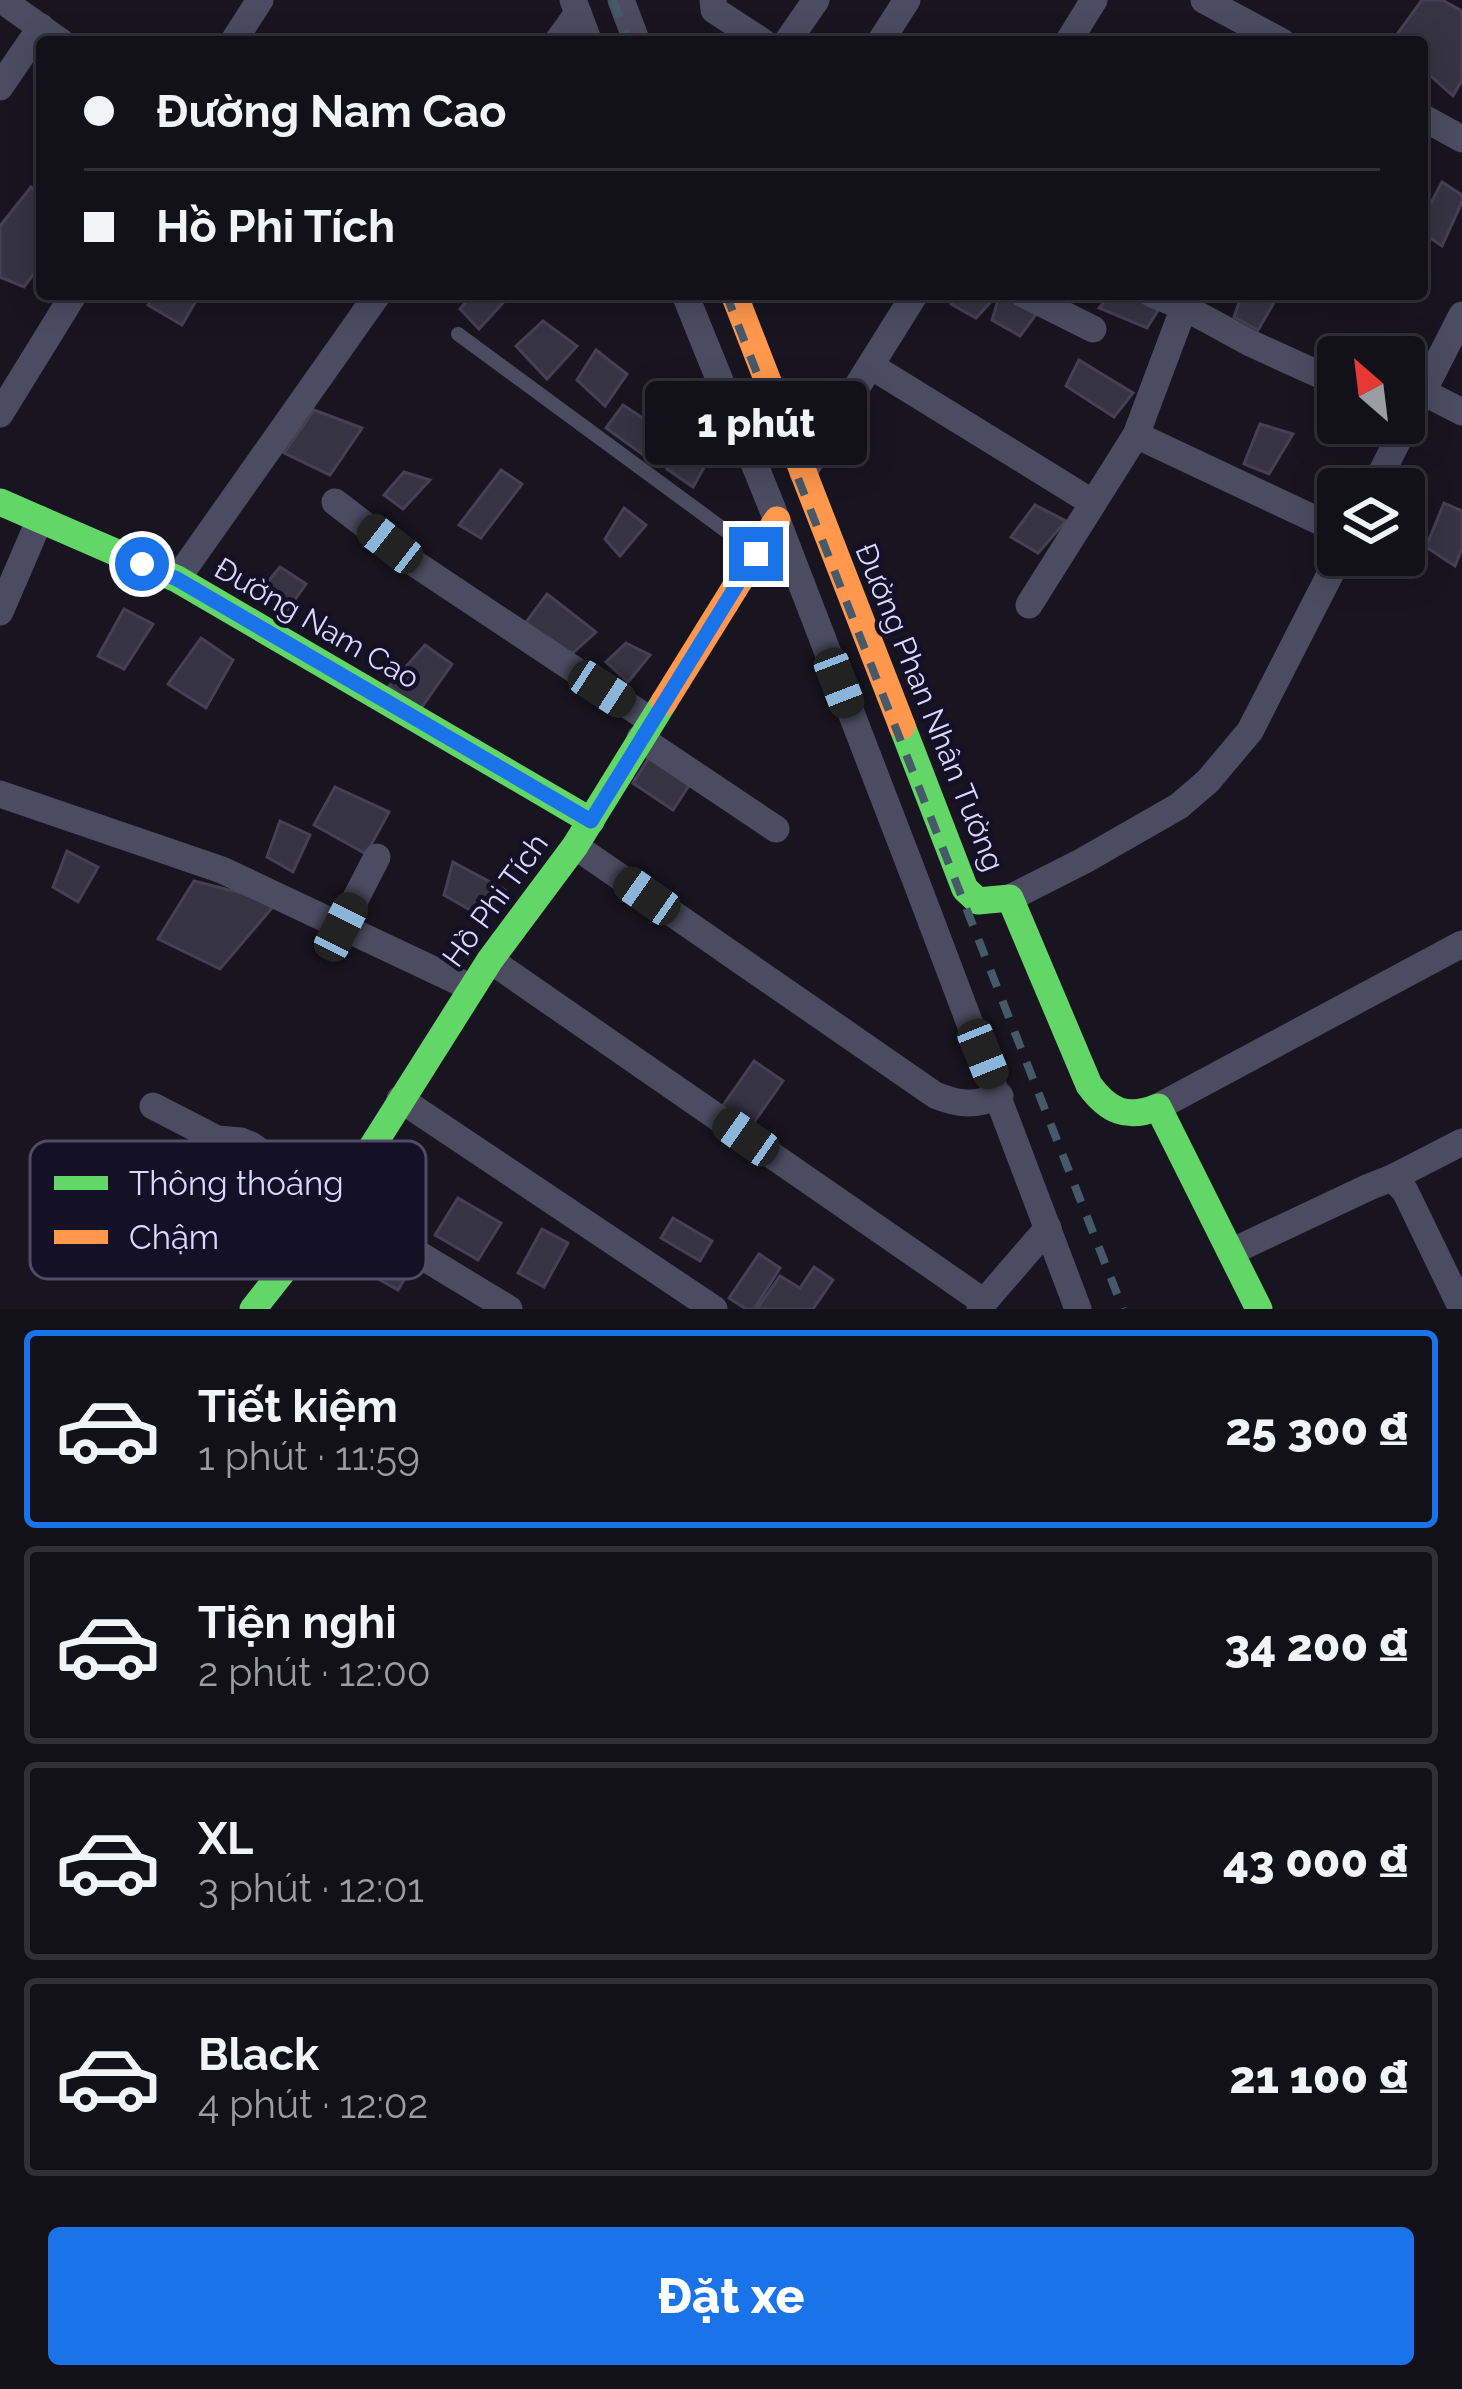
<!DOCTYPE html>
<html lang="vi">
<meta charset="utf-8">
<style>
body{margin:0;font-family:Raleway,sans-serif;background:#1b1922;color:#f1f3f6;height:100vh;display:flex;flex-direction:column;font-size:45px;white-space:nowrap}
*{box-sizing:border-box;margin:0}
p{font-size:39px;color:#9c9da2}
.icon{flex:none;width:66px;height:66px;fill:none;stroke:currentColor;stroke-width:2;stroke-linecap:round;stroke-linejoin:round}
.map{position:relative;height:1309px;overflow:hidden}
.drawer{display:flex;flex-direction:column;background:#121019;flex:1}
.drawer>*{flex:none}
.top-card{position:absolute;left:36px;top:36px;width:1392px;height:264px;border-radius:12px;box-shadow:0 6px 30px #0003,0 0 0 3px #313038;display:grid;align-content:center;height:264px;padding:0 48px;background:#121019}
.needle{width:78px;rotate:332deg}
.buttons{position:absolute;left:1317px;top:336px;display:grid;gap:24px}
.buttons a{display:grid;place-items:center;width:108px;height:108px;border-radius:12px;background:#121019;box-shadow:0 6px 30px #0003,0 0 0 3px #313038;font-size:60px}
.end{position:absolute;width:54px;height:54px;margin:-27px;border:15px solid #1a73e8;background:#fff;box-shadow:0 0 0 6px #fff}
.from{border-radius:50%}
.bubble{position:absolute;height:84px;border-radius:12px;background:#121019;box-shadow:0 6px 30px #0003,0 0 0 3px #313038;font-size:39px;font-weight:800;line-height:84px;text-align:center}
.car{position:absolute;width:36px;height:72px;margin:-36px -18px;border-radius:15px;box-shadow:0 0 9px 3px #0007;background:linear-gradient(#222 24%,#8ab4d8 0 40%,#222 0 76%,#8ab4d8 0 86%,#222 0)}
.top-card b{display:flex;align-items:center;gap:42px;height:114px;font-size:45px}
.top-card b+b{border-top:3px solid #313038}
.top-card i{width:30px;height:30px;background:#f1f3f6}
ul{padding:21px 0 0;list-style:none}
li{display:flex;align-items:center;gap:36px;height:198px;margin:0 24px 18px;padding:0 24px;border:6px solid #313038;border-radius:12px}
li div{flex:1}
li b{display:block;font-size:45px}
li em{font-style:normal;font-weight:800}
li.current{border-color:#1a73e8}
li>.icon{width:108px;height:108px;stroke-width:1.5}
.cta{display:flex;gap:24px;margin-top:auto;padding:24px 48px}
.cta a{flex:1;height:138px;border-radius:12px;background:#1a73e8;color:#fff;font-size:48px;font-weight:800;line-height:138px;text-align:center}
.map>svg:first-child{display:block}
.building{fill:#363343;stroke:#454055;stroke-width:3}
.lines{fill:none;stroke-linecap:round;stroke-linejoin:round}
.lane{stroke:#4c4b61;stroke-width:14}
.street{stroke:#4c4b61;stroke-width:27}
.fast{stroke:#63d668;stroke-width:27}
.slow{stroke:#ff974d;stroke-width:27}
.rail{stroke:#455969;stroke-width:8;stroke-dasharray:18 15;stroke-linecap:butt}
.route{stroke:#1a73e8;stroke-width:15}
.labels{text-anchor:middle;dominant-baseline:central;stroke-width:9;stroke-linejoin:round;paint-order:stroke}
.street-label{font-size:30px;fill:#dbd7fe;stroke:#141026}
.key{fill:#141026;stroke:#504c67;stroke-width:3}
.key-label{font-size:33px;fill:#dbd7fe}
</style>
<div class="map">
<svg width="1462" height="1309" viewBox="0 0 1462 1309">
<rect width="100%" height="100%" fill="#181521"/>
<g class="building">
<polygon points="1422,0 1442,0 1462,11 1462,80 1453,96 1422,68 1422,42 1392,41"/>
<polygon points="1442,182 1462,195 1462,202 1442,246 1422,232 1422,220"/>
<polygon points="31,187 42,198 42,263 24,287 0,277 0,226"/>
<polygon points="156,294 200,294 182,325 148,305"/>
<polygon points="473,294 511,294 479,329 460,309"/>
<polygon points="958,294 998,294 976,318 951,304"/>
<polygon points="1000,294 1009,294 1040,309 1020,336 992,320"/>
<polygon points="1111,294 1143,294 1162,304 1147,328 1099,308"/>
<polygon points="1242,294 1268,294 1276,299 1258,330 1234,317"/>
<polygon points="543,321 577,346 547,379 516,346"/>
<polygon points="596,350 627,374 605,406 577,380"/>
<polygon points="1079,360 1133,393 1114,417 1066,386"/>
<polygon points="706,400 729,423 693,487 667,469"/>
<polygon points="623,405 661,430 642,454 606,428"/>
<polygon points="314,410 362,428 330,475 284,453"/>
<polygon points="1260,424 1293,434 1269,474 1244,464"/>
<polygon points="501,470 522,484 481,538 459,525"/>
<polygon points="404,472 430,480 403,509 384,495"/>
<polygon points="1444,503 1462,511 1462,548 1455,566 1426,547"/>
<polygon points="1035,505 1066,521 1038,553 1011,537"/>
<polygon points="624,508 646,525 620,556 605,539"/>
<polygon points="280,567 306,584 286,612 262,589"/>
<polygon points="547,594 596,632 567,658 524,625"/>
<polygon points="124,609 153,624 124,669 98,656"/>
<polygon points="201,638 233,660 206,708 168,684"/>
<polygon points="626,643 650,655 628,682 606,662"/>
<polygon points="425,645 452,664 419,711 389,686"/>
<polygon points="650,756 692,781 673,810 633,783"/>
<polygon points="335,787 389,812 366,854 314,825"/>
<polygon points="280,821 310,835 293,872 267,857"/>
<polygon points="67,851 98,867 78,902 53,887"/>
<polygon points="453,862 505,890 484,918 444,895"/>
<polygon points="194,881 277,902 220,969 158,939"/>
<polygon points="754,1061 783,1081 748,1131 719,1111"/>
<polygon points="458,1198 501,1223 478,1260 435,1235"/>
<polygon points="673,1218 712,1241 700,1261 661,1238"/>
<polygon points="542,1229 568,1243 544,1287 518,1273"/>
<polygon points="379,1244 414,1263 398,1290 364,1271"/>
<polygon points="759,1254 780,1268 754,1309 746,1309 729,1298"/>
<polygon points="814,1267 833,1280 813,1309 757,1309 780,1276 800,1288"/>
</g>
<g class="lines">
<polyline class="lane" points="458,334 756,553"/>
<g class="street">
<polyline points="2,0 61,42"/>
<polyline points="573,0 589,42"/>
<polyline points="621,0 637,42"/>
<polyline points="713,0 714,10 763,42"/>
<polyline points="1204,0 1282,42"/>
<polyline points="233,42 260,0"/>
<polyline points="557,42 578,13"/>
<polyline points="787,42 816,0"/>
<polyline points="880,42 907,0"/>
<polyline points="1068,42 1094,0"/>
<polyline points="0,87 41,27"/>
<polyline points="1422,117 1462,139"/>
<path d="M685 294C715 371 748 446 778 523 880 784 979 1047 1078 1309"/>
<polyline points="1023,294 1093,329"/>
<polyline points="1152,294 1184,307 1250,343 1338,383"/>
<polyline points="871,366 1093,503"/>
<polyline points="1423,392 1462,412"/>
<polyline points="0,414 74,294"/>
<polyline points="1136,435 1338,530"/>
<polyline points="803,473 915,294"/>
<polyline points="1373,489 1462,315"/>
<polyline points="335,502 417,565 650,720"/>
<polyline points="177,579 378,294"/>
<polyline points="1029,605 1136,435 1189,294"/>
<polyline points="0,612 40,519"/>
<polyline points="640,738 776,829"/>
<polyline points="0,794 222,870 472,988"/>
<path d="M575 846 935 1095C959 1105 975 1106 1000 1096"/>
<polyline points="1010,898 1083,861 1179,806 1208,781 1250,731 1340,555"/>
<polyline points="341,927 377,857"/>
<polyline points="490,960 984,1302 980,1309"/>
<polyline points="400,1099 714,1309"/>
<polyline points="153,1106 217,1139 241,1141 251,1145 336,1204 509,1309"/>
<polyline points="1158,1107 1462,944"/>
<polyline points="1392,1178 1462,1142"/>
<polyline points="1231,1252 1369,1187 1392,1178 1405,1191 1462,1309"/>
<polyline points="984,1302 1048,1228"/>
</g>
<g class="fast">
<polyline points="0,502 177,579 591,821"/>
<path d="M902 726 965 889 978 901 1010 898 1089 1085C1108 1111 1127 1120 1158 1107L1259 1309"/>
<polyline points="253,1309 336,1204 490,960 575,846 664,702"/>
</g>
<g class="slow">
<polyline points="734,294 902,726"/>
<polyline points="664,702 777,520"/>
</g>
<g class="rail">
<polyline points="613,0 629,42"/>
<polyline points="726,294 1123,1309"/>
</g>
</g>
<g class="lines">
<polyline class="route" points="142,564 177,579 591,821 756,554"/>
</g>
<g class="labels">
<g class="street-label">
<text transform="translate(317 623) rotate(30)">Đường Nam Cao</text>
<text transform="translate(930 707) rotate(68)">Đường Phan Nhân Tường</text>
<text transform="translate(495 900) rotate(-54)">Hồ Phi Tích</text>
</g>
</g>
<rect x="30" y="1141" width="396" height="138" rx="18" class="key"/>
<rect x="54" y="1176" width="54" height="14" fill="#63d668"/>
<rect x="54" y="1230" width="54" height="14" fill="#ff974d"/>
<g class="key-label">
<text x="129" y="1195">Thông thoáng</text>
<text x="129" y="1249">Chậm</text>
</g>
</svg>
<div class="buttons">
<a><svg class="needle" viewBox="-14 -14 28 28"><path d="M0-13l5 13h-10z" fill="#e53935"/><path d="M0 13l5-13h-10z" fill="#9c9da2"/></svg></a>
<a><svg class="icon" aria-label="layers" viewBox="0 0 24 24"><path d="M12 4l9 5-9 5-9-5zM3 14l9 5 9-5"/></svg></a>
</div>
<i class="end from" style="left:142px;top:564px"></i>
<i class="end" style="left:756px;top:554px"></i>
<div class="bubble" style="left:645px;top:381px;width:222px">1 phút</div>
<i class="car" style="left:390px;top:544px;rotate:308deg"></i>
<i class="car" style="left:839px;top:683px;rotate:159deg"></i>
<i class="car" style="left:602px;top:689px;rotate:123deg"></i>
<i class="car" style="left:647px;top:896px;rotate:305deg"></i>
<i class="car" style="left:341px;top:927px;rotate:27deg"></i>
<i class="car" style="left:983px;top:1054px;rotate:158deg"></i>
<i class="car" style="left:746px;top:1137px;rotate:305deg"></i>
<div class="top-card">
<b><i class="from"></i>Đường Nam Cao</b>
<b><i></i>Hồ Phi Tích</b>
</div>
</div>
<section class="drawer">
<ul>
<li class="current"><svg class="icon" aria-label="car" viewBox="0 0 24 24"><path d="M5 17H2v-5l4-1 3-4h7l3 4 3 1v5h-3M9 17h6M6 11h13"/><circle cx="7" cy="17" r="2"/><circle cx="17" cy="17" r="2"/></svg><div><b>Tiết kiệm</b><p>1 phút · 11:59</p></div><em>25 300 ₫</em></li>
<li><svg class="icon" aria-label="car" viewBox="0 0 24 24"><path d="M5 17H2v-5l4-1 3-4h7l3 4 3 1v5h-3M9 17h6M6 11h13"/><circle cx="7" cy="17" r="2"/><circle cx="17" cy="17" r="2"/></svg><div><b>Tiện nghi</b><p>2 phút · 12:00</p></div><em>34 200 ₫</em></li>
<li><svg class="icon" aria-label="car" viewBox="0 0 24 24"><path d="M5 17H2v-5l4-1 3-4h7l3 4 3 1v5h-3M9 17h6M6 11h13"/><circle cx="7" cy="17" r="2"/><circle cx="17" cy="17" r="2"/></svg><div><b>XL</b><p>3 phút · 12:01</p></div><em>43 000 ₫</em></li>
<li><svg class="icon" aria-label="car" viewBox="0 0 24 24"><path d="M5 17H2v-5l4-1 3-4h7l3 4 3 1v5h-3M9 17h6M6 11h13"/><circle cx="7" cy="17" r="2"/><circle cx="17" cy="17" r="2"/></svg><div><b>Black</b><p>4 phút · 12:02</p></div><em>21 100 ₫</em></li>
</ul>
<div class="cta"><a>Đặt xe</a></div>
</section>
